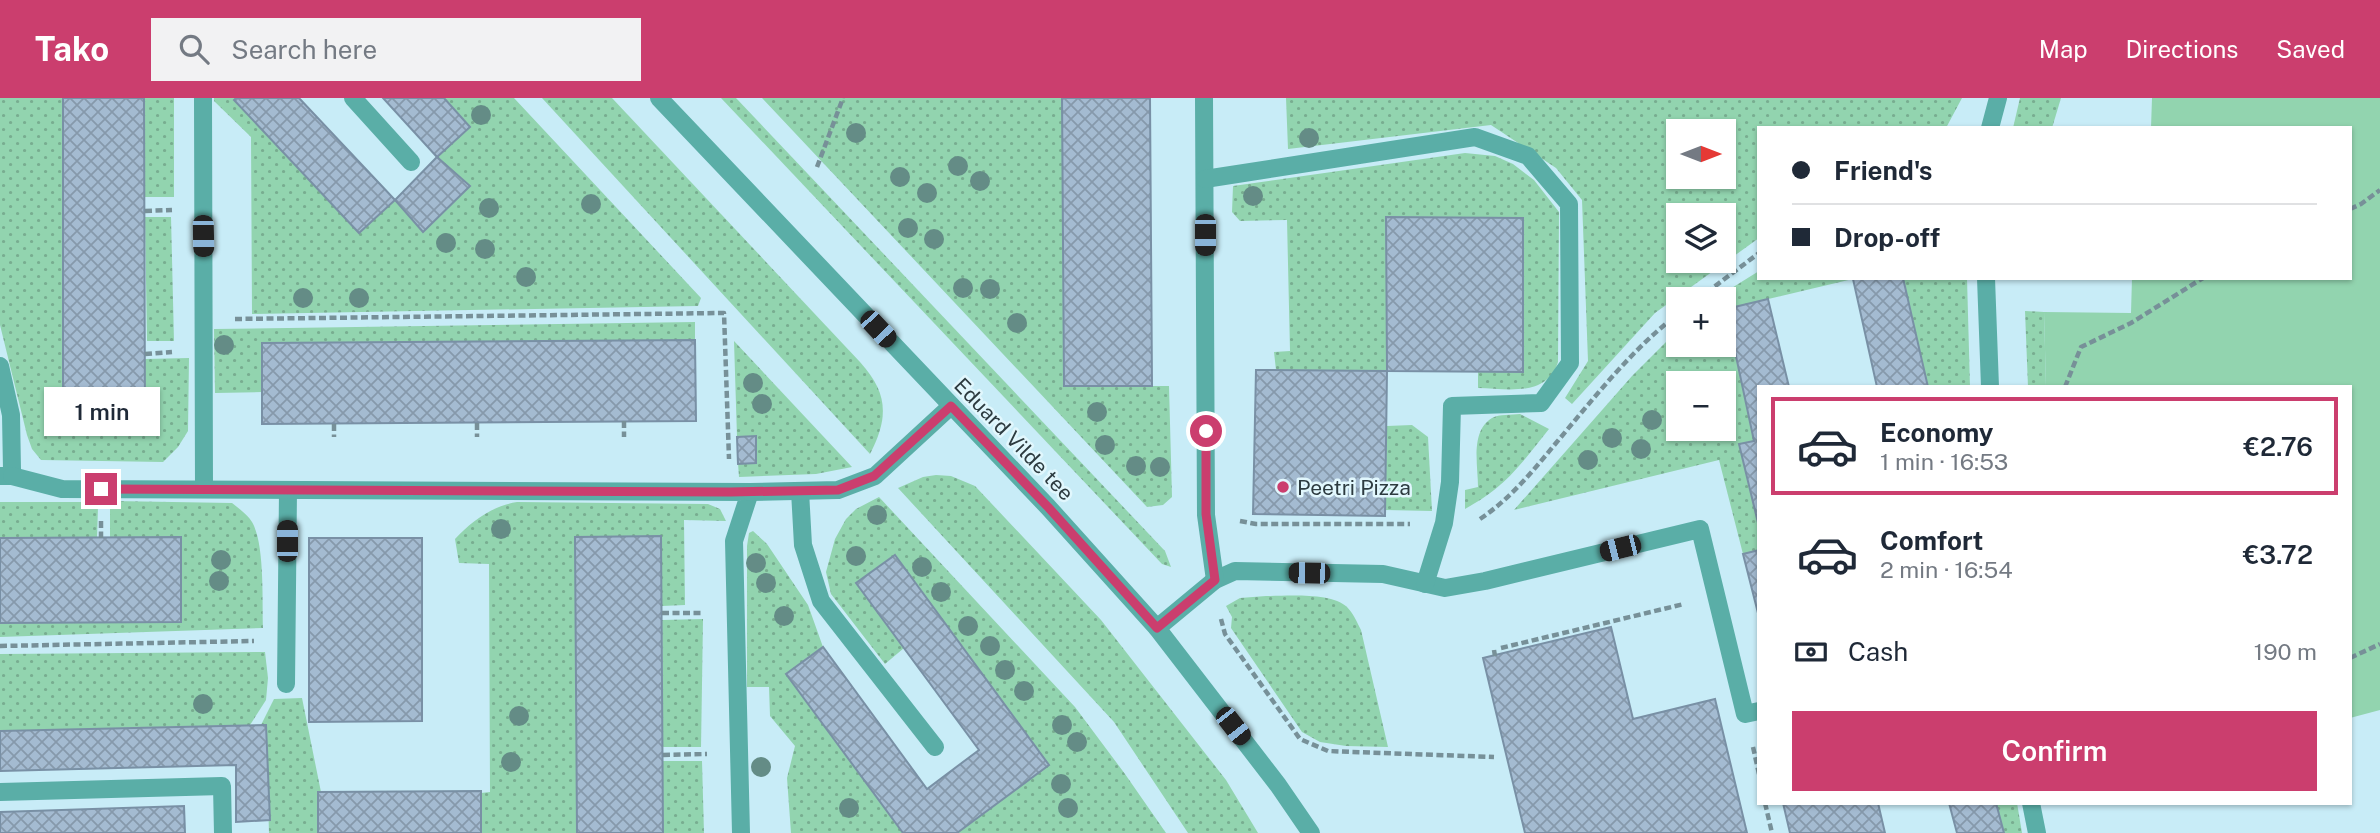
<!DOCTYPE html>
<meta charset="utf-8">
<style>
body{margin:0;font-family:"Public Sans",sans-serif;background:#f2f2f3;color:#1f2937;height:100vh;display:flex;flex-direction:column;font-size:26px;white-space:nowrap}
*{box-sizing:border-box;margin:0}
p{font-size:23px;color:#747a83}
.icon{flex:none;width:38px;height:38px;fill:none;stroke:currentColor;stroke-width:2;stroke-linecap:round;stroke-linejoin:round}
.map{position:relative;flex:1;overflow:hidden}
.panel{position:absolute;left:1757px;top:287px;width:595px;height:420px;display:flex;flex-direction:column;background:#fff;border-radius:0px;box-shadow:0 2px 5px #0004}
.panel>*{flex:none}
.guide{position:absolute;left:1757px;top:28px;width:595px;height:154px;border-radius:0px;box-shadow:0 2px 5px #0004;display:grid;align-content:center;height:154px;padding:0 35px;background:#fff}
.needle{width:46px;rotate:90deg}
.fabs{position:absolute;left:1666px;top:21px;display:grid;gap:14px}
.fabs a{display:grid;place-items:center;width:70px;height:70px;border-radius:0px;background:#fff;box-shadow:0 2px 5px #0004;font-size:35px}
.end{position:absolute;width:32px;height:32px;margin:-16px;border:9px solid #cb3e6e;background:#fff;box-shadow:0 0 0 4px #fff}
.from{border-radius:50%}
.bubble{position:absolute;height:49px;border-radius:0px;background:#fff;box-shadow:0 2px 5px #0004;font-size:23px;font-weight:600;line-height:49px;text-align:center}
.car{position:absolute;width:21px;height:42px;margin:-21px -10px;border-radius:9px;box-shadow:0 0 5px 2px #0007;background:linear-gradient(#222 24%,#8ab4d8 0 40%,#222 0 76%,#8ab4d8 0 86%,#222 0)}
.guide b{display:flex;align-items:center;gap:24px;height:66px;font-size:26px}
.guide b+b{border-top:2px solid #e0e1e3}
.guide i{width:18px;height:18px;background:#1f2937}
ul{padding:12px 0 0;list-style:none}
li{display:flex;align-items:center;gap:21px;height:98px;margin:0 14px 10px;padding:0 21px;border:4px solid transparent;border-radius:0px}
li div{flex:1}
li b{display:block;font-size:26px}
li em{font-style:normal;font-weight:600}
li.on{border-color:#cb3e6e}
li>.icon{width:63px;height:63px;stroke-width:1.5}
.pay{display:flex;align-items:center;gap:18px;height:77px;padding:0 35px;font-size:26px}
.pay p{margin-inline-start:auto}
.button{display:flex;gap:14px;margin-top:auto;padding:14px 35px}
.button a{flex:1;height:80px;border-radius:0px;background:#cb3e6e;color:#fff;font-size:28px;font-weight:600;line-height:80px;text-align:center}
header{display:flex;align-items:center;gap:42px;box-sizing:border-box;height:98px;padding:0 35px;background:#cb3e6e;color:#fff}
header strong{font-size:33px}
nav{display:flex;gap:38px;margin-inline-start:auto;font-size:24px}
.search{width:490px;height:63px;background:#f2f2f3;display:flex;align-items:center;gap:18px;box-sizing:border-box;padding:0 24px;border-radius:0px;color:#747a83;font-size:26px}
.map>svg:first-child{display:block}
.grass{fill:url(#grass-dots);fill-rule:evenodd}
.garden{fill:#92d4af}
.building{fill:url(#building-cross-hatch);stroke:#7990a5;stroke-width:2}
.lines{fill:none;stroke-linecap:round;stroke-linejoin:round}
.path{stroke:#779098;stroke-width:4.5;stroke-dasharray:7 3.5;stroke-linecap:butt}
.service{stroke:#5aaea7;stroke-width:18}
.minor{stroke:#5aaea7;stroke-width:18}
.tertiary{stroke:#5aaea7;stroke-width:18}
.tree{fill:#648c86}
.route{stroke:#cb3e6e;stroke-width:9}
.poi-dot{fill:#cb3e6e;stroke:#e1f7fd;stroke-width:2.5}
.labels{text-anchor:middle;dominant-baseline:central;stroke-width:5;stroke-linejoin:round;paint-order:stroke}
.street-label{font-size:21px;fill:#2d3b40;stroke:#e1f7fd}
.poi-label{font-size:21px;fill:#2d3b40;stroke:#e1f7fd;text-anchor:start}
</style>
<header>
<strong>Tako</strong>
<div class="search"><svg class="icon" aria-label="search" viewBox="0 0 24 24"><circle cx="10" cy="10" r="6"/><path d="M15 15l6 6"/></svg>Search here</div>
<nav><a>Map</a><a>Directions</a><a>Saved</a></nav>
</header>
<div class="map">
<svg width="2380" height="735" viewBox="0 0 2380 735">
<defs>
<pattern id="grass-dots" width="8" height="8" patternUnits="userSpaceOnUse" patternTransform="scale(1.75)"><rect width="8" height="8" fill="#92d4af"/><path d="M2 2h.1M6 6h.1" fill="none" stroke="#78ad90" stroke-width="1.8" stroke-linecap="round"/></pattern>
<pattern id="building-cross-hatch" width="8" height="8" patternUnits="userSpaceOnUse" patternTransform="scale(1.75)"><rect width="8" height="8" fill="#a4bbd1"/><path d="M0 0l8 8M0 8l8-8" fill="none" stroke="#8699ab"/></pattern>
</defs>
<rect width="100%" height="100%" fill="#c8ecf7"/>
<g class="grass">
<polygon points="0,0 63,0 63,325 145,326 145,261 189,260 188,333 178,349 163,364 41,362 32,351 27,337 0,227"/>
<polygon points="144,0 174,0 174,99 145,99"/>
<polygon points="214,0 236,0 234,2 359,135 395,102 423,133 469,88 437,59 470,29 444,0 514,0 701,200 698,208 252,216 251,39 214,3"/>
<path d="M542 0H612L860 264C888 295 889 319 870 356Z"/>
<polygon points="721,0 736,0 1165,453 1171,469 1162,466"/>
<polygon points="762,0 1062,0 1064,288 1169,288 1172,399 1163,407 1147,409"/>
<path d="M1286 0H1962L1946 30H1759V140L1655 215 1572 306 1565 300 1588 263 1582 102 1556 70 1491 27 1288 51ZM1678 33H1724V79H1678ZM1678 117H1724V163H1678Z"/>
<polygon points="2020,0 2061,0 2052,30 2013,30"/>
<path d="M1465 55 1495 58 1513 66 1534 82 1559 114 1558 264C1547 299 1508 291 1478 290V274H1523V120L1386 119 1387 273 1276 272 1274 254 1290 253 1287 122 1240 123 1232 114 1233 88Z"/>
<polygon points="145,119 171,119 174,243 147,243"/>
<path d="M1759 173V180H1857L1726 211 1754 343 1739 347 1759 429V452L1743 456 1719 362 1514 412 1632 278 1678 232V247H1724V201H1714ZM1678 285H1724V331H1678Z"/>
<polygon points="1903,180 1967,180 1970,289 1928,289"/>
<polygon points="2025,213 2044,214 2046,289 2028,289"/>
<polygon points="695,224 695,242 263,245 262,294 215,295 214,231"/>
<polygon points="734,243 852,369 816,376 739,379 738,365 756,365 756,338 737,339"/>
<path d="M1520 316 1549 331C1521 366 1506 389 1465 411V392L1478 389C1478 368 1470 333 1492 320 1499 316 1512 317 1520 316Z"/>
<polygon points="1412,327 1428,339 1432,413 1385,412 1387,328"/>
<polygon points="936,377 951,378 975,388 1101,522 1226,682 1258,735 1188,735 1114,624 898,390 923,379"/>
<polygon points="879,399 1075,609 1125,676 1166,735 957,735 1049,667 895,457 857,485 904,550 885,566 831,496 826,474 835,441 846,421 856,411"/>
<path d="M113 403 232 405C238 410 248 417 252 424 265 446 262 504 263 530L0 539V525L181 524V440H110V406Z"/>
<polygon points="0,404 94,404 98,409 97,440 0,440"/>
<path d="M517 404 708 406 720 411 726 423 684 422 685 507 662 508 661 438 575 439 577 735H481V695L490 694 489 466 459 465 455 441C472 423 492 408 517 404Z"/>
<polygon points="753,433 767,446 808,507 823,549 787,577 903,735 791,735 787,680 795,648 770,618 769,589 747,589 747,448 749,435"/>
<path d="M1266 498C1287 498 1331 494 1347 509 1353 515 1357 524 1361 532L1388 649 1346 648 1320 644 1302 634 1231 530 1232 519 1226 508 1240 500Z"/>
<polygon points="703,521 701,649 663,649 662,522"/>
<polygon points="265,554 268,580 266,602 250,627 0,633 0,556"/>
<polygon points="302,600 321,694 318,694 318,735 269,735 266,628 261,627 274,601"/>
<polygon points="663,663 702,663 704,735 663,735"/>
<polygon points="1996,705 2017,705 2022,735 2003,735"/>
</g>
<polygon class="garden" points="2152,0 2380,0 2380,612 2350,620 2350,289 2046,289 2044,214 2131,215 2132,180 2350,180 2350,30 2151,30"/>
<g class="building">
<polygon points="63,0 144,0 145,326 63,326"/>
<polygon points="236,0 299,0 395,102 359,135 234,2"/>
<polygon points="383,0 444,0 470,29 437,59"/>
<polygon points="1062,0 1150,0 1152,288 1064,288"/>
<polygon points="437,59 470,88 423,134 395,102"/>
<polygon points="1386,119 1523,120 1523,274 1387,273"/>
<polygon points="1857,180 1903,180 1928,289 1877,289 1853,181"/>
<polygon points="1768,201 1789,289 1759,289 1759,429 1739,346 1754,343 1726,211"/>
<polygon points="695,242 696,323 262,326 262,245"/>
<polygon points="1256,272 1387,273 1385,418 1253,416"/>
<polygon points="756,338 756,365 738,366 737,339"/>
<polygon points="661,438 663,735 577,735 575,439"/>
<polygon points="181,439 181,524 0,525 0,440"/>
<polygon points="309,440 422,440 422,623 309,624"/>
<polygon points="1759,452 1759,519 1743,456"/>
<polygon points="895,457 1049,667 957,735 903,735 786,576 823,549 927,691 979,652 856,485"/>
<polygon points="1611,529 1633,621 1715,601 1747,735 1525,735 1483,560"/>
<polygon points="266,627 270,722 236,724 236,667 0,673 0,633"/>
<polygon points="481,693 481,735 318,735 318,694"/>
<polygon points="1783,705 1878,705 1885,735 1790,735"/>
<polygon points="1949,705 1996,705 2004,735 1957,735"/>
<polygon points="184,708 185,735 0,735 0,714"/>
</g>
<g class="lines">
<g class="path">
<polyline points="817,69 843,0"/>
<polyline points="2350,111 2361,106 2380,92"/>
<polyline points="145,113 172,112"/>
<polyline points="1698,201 1759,155"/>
<polyline points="235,221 724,215 729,361"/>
<polyline points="145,256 172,254"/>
<polyline points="2065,289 2081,249 2131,225 2203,180"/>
<polyline points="624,323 624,339"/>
<polyline points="477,325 477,339"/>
<polyline points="334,326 334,339"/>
<path d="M1480 421C1510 401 1533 373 1556 345 1594 300 1631 252 1678 216"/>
<polyline points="101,423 101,440"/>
<polyline points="1240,423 1256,426 1410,426"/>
<polyline points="662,515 703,515"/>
<polyline points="1221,521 1225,536 1300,641 1328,653 1494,659"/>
<polyline points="0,548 254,543"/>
<polyline points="1501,550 1684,506"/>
<polyline points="1494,552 1495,558"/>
<polyline points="2350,560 2380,546"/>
<polyline points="1753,649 1759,676"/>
<polyline points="663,657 707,656"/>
<polyline points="1765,705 1772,735"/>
</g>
<g class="service">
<polyline points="800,393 803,447 821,503 935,649"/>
<polyline points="1157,530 1215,482 1235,473 1383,476 1445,490 1485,483 1700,431 1745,616 1759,613"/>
<polyline points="286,586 288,393"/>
<polyline points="0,694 222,688 223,735"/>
</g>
<g class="minor">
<polyline points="203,0 204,391"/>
<polyline points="353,0 411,64"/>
<polyline points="1204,0 1206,417 1215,482"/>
<polyline points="1990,30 1998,0"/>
<polyline points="1205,81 1475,39 1528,58 1569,106 1570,265 1541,305 1452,308 1450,384 1444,425 1425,486"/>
<polyline points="1986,180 1990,289"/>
<polyline points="0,268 11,317 12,372 12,378 0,378"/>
<polyline points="12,378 62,391 750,394 734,443 741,735"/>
<polyline points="750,394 838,392 875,378 951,308"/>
<polyline points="2031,705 2037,735"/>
</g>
<polyline class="tertiary" points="659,0 1048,409 1157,530 1278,687 1311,735"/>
</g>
<g class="tree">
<circle cx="481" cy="17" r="10"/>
<circle cx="856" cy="35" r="10"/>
<circle cx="1309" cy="40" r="10"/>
<circle cx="958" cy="68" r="10"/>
<circle cx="900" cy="79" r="10"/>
<circle cx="980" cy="83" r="10"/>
<circle cx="927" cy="95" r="10"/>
<circle cx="1253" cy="98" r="10"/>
<circle cx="591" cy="106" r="10"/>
<circle cx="489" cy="110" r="10"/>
<circle cx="908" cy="130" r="10"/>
<circle cx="934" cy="141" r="10"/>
<circle cx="446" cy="145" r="10"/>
<circle cx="485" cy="151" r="10"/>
<circle cx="526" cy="179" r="10"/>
<circle cx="963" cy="190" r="10"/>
<circle cx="990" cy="191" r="10"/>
<circle cx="303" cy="200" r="10"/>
<circle cx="359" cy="200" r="10"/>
<circle cx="1017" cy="225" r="10"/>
<circle cx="224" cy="247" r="10"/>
<circle cx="753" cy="285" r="10"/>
<circle cx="762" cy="306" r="10"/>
<circle cx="1097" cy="314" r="10"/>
<circle cx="1652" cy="322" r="10"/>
<circle cx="1612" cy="340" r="10"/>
<circle cx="1105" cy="347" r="10"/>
<circle cx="1641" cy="351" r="10"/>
<circle cx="1588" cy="362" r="10"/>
<circle cx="1136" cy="368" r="10"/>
<circle cx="1160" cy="369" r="10"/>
<circle cx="877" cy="417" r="10"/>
<circle cx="501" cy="431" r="10"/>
<circle cx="856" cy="458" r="10"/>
<circle cx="221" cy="462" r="10"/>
<circle cx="756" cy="465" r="10"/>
<circle cx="922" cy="469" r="10"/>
<circle cx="219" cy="483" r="10"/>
<circle cx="766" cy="485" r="10"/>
<circle cx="941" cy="494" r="10"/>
<circle cx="784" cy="518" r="10"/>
<circle cx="968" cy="528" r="10"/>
<circle cx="990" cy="548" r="10"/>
<circle cx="1005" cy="572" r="10"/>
<circle cx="1024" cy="593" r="10"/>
<circle cx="203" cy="606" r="10"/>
<circle cx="519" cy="618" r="10"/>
<circle cx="1062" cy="627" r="10"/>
<circle cx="1077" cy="644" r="10"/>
<circle cx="511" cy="664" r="10"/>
<circle cx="761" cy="669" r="10"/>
<circle cx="1061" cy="686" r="10"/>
<circle cx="849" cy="710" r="10"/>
<circle cx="1068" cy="710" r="10"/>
</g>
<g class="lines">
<polyline class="route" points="101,391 730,394 838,392 874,378 951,308 1048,409 1157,530 1215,482 1206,416 1206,333"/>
</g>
<circle class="poi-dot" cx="1283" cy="389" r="7"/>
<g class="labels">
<g class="street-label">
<text transform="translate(1014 341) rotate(46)">Eduard Vilde tee</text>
</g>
<g class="poi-label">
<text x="1297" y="389">Peetri Pizza</text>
</g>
</g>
</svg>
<div class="fabs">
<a><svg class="needle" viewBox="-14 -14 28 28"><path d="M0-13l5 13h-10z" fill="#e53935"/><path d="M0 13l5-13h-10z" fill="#747a83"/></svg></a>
<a><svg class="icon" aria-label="layers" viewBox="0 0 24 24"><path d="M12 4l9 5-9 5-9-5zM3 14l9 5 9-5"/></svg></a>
<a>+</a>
<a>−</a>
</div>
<i class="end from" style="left:1206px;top:333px"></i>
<i class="end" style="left:101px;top:391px"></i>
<div class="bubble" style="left:44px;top:289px;width:116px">1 min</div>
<i class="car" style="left:1205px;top:137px;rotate:180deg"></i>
<i class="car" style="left:203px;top:138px;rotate:179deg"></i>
<i class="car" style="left:878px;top:231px;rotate:137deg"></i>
<i class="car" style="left:287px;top:443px;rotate:0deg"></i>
<i class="car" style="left:1620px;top:450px;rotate:256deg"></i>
<i class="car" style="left:1309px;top:475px;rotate:271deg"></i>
<i class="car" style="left:1233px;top:628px;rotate:142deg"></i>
<div class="guide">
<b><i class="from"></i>Friend's</b>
<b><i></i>Drop-off</b>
</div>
<section class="panel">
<ul>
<li class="on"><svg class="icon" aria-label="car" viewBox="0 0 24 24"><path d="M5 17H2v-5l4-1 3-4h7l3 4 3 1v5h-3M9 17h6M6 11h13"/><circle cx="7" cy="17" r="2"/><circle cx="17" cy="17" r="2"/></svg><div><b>Economy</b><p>1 min · 16:53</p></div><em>€2.76</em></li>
<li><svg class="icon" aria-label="car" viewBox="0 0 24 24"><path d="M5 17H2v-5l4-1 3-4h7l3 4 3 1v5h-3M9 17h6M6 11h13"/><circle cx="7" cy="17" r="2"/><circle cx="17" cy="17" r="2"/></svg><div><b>Comfort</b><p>2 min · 16:54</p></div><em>€3.72</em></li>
</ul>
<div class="pay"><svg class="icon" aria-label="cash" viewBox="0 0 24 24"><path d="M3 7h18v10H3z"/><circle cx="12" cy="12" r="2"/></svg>Cash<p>190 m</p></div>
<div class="button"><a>Confirm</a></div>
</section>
</div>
